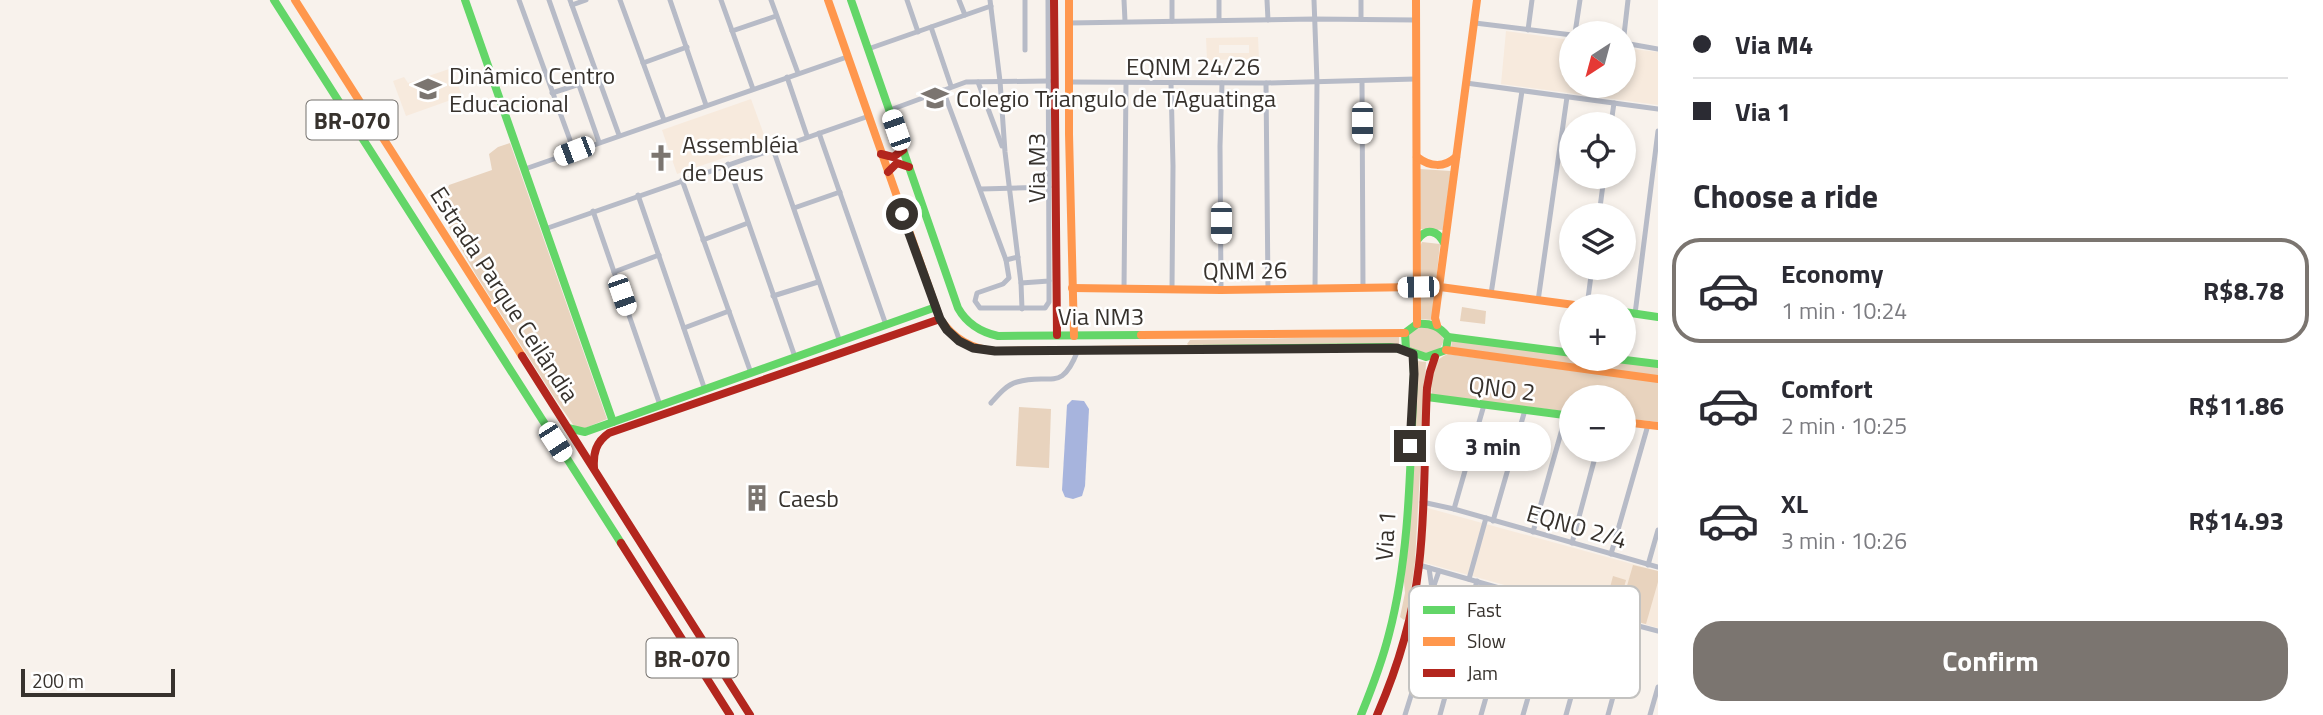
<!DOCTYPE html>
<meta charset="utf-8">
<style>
body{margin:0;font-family:"Titillium Web",sans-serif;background:#f2f2f3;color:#2b2b33;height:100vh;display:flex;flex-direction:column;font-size:26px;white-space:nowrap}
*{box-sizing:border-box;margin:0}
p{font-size:23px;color:#7c7c81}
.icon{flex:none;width:38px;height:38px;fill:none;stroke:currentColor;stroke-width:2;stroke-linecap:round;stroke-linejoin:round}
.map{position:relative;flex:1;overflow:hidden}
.panel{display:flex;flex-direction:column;background:#fff;width:665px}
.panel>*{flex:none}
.guide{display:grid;align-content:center;height:154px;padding:0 35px;background:#fff}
.needle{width:46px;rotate:216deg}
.tools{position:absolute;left:1559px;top:21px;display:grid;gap:14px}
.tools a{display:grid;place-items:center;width:77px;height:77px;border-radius:50%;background:#fff;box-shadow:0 4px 10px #0003;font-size:35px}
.scale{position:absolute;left:21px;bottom:18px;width:154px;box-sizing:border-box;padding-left:7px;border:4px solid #37322d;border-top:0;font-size:19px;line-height:24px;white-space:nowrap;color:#37322d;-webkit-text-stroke:5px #fff;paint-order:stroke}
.end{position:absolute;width:32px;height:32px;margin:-16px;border:9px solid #37322d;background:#fff;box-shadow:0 0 0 4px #fff}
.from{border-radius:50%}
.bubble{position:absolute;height:49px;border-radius:24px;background:#fff;box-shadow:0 4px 10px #0003;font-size:23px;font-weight:700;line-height:49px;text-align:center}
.car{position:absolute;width:21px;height:42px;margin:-21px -10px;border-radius:9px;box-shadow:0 0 5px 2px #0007;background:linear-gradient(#fff 24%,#345 0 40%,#fff 0 76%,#345 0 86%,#fff 0)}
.guide b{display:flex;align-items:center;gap:24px;height:66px;font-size:26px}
.guide b+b{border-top:2px solid #e1e1e2}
.guide i{width:18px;height:18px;background:#2b2b33}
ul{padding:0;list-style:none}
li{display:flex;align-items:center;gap:21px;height:105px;margin:0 14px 10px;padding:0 21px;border:4px solid transparent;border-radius:28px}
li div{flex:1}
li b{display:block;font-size:26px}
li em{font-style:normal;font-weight:700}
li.on{border-color:#7b7570}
li>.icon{width:63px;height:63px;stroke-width:1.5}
h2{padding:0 35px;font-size:32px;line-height:84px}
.button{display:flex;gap:14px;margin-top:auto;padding:14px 35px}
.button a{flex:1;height:80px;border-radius:28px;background:#7b7570;color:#fff;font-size:28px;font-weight:700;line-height:80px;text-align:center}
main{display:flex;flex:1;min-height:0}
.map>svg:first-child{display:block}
.built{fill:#f7eadd;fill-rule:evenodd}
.green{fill:#e8d3be}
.water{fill:#a7b4dd}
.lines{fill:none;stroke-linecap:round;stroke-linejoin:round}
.street{stroke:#b7bbc7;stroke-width:5}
.fast{stroke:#63d668;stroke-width:8}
.slow{stroke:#ff974d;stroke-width:8}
.jam{stroke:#b3261e;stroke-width:8}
.route{stroke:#37322d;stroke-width:9}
.labels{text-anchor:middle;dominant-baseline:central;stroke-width:5;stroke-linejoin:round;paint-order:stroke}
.shield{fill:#fff;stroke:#73706c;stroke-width:2}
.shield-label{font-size:23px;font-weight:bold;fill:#37322d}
.street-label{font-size:24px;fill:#37322d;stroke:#fff}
.poi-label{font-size:24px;fill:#37322d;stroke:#fff;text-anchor:start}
.key{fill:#fff;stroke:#c3c2c0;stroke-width:2}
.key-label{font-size:19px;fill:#37322d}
</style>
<main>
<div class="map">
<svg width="1658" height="715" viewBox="0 0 1658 715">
<rect width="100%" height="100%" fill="#f8f2ec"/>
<g class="built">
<polygon points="1506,31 1571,40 1572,86 1624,86 1624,48 1658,52 1658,105 1501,84"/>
<path d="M1258 37 1259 59 1207 60 1206 38ZM1249 45V53H1219V45Z"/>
<polygon points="452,68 462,96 406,116 393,81 404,77 408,83"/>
<polygon points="751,99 767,143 677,174 662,130"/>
<polygon points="1424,507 1658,571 1658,628 1422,562"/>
</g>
<g class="green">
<polygon points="510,143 607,419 583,429 574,426 554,397 476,275 440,211 449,185 492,170 489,154 498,147"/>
<polygon points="1420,169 1451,171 1443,230 1420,229"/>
<polygon points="1422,242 1440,244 1432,320 1421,319 1420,246"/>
<polygon points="1462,307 1486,311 1485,324 1460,321"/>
<path d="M1421 327 1433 328 1441 333 1444 341 1439 350C1428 354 1419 354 1409 347L1406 338 1413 329Z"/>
<polygon points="1399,336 1399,345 1189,346 1187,344 1190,340"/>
<polygon points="1452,339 1571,356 1572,359 1592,359 1658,367 1658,376 1451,348"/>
<path d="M1448 354 1658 382V422L1624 418V397H1572L1571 412 1432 395C1429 378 1431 360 1448 354Z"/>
<polygon points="1417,361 1426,362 1415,562 1407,617 1404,620 1400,617 1405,593 1404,582"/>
<polygon points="1019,407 1051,409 1049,468 1016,466"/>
<polygon points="1633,565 1658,571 1658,582 1646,624 1618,617"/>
<polygon points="1613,576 1626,580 1620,603 1607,599"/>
</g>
<polygon class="water" points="1072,400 1084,401 1089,409 1085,486 1082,496 1073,499 1065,497 1062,490 1067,405"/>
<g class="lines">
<g class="street">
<polyline points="519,0 574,151"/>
<polyline points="549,0 599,142"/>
<polyline points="570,0 619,135"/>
<polyline points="620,0 664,120"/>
<polyline points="670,0 706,105"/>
<polyline points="721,0 753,89"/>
<polyline points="771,0 798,73"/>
<polyline points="907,0 918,32"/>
<polyline points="959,0 965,15"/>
<polyline points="990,0 1000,81 1005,152 1021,283 1022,309"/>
<polyline points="1124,0 1125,21"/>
<polyline points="1172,0 1172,21"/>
<polyline points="1219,0 1219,20"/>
<polyline points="1267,0 1268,20"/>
<polyline points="1314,0 1317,82 1315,288"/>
<polyline points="572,5 586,0"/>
<polyline points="1361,19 1361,0"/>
<polyline points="1069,23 1314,19 1415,20"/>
<polyline points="1475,23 1572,35"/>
<polyline points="931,27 951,86"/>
<polyline points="1528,30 1532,0"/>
<polyline points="732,31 776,16"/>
<polyline points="1575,33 1580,0"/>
<polyline points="1624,35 1628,0"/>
<polyline points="1624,43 1658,49"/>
<polyline points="868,49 991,6"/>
<polyline points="1025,50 1025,0"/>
<polyline points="643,63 687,47"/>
<polyline points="787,77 807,136"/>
<polyline points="1362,81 1363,288"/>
<polyline points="978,82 1002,146"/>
<polyline points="1070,82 1266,83 1415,79"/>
<polyline points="1171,83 1173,166 1172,289"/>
<polyline points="1266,83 1268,289"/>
<polyline points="1466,83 1658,109"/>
<polyline points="943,90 1006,260 1018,257"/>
<polyline points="552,93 598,78"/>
<polyline points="890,110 966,82 1049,81"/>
<polyline points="1611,124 1614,103"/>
<polyline points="819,133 886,325"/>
<polyline points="773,149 840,342"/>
<polyline points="728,164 795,357"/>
<polyline points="525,169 847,57"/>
<polyline points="682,180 751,373"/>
<polyline points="981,189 1049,187"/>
<polyline points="638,195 705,390"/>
<polyline points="794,208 840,192"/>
<polyline points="593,211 660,405"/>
<polyline points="1599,215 1604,177"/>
<polyline points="545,229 869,116"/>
<polyline points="703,240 748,223"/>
<polyline points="1006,260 1009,278 1003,284 977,293 975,301 980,308 1045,308 1049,302 1049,281"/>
<polyline points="614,272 659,255"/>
<polyline points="1021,283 1049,281 1048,0"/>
<polyline points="1124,289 1126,84"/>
<polyline points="1221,290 1220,146 1222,83"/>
<polyline points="1491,294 1522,91"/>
<polyline points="773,296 818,282"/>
<polyline points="1538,301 1567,97"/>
<polyline points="1587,306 1592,268"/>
<polyline points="1635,314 1658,131"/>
<polyline points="684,328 729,311"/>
<path d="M991 403C998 395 1006 385 1017 382 1051 372 1061 394 1078 350"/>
<polyline points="1422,502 1454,509 1658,567"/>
<polyline points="1454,509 1484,405"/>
<polyline points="1493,521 1525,410"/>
<polyline points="1533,532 1566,415"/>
<polyline points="1572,543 1597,450"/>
<polyline points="1611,554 1648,425"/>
<polyline points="1419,565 1555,604 1658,631"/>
<polyline points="1648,565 1658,530"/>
<polyline points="1429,568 1432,589"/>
<polyline points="1469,579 1486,518"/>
<polyline points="1405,715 1414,686 1416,670 1415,640 1439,571"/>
<polyline points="1440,715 1477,581"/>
<polyline points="1481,715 1516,592"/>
<polyline points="1523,715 1555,604"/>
<polyline points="1566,715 1594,615"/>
<polyline points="1608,715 1633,624"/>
<polyline points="1650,715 1658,687"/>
</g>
<g class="fast">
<polyline points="274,0 621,543"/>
<polyline points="465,0 613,422"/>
<path d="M851 0 958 308C967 324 980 332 998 336L1141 335"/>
<path d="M1418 239C1427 227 1438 231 1444 243"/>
<polyline points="1624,312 1658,317"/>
<path d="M1417 324C1431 323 1439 326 1448 337L1446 350 1426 357 1406 350 1405 333Z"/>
<polyline points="1448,337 1572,353"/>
<polyline points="1187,349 1390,347 1406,350"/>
<polyline points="1617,359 1658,364"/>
<polyline points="1427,397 1572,416"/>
<polyline points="568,428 585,432 936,307"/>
<path d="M1361 715C1372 688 1382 662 1389 634 1411 550 1410 460 1414 374L1413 354"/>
</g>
<g class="slow">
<polyline points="295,0 522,356"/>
<path d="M828 0 940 319C954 339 971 349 995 351L1187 349"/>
<polyline points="1069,0 1069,134 1074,336"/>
<polyline points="1416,0 1417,324"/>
<path d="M1417 157C1430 167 1444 168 1456 157"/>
<polyline points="1440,287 1582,306"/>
<polyline points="1072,288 1221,290 1418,287"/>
<polyline points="1437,325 1435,318 1477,0"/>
<polyline points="1141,335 1405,333"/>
<polyline points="1446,350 1658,379"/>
<polyline points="1624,422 1658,426"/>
</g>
<g class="jam">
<polyline points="1054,0 1057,335"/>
<polyline points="881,154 893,157 903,150"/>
<polyline points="888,172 897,163 909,167"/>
<polyline points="522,356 750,715"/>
<path d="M594 468C593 453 596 442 609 433L940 319"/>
<polyline points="621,543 730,715"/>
<path d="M1377 715C1398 667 1413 617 1419 565 1426 506 1424 447 1427 388L1430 372 1435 357"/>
</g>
</g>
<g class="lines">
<polyline class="route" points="902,214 940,319 947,330 959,341 973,348 995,351 1397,348 1413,354 1414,374 1410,446"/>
</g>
<defs>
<symbol id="school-bare" viewBox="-9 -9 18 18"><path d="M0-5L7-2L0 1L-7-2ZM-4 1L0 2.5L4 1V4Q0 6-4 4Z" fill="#7b7570" stroke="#fff" stroke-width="2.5" paint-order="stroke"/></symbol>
<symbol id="church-bare" viewBox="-9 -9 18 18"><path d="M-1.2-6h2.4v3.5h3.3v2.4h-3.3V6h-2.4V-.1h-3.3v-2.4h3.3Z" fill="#7b7570" stroke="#fff" stroke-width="2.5" paint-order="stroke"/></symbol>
<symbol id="building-bare" viewBox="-9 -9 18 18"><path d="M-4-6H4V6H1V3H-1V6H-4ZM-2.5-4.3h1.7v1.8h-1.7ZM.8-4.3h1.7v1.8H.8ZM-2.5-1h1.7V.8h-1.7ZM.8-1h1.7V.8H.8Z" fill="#7b7570" stroke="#fff" stroke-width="2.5" paint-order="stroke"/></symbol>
</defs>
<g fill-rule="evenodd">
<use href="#school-bare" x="409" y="70" width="38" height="38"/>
<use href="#school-bare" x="916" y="79" width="38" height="38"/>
<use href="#church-bare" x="642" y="139" width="38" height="38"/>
<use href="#building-bare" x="738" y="479" width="38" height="38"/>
</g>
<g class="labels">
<g class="shield">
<rect x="306.5" y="100.5" width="91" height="39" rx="5"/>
<rect x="646.5" y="638.5" width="91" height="39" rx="5"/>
</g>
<g class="shield-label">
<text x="352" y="120">BR-070</text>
<text x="692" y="658">BR-070</text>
</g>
<g class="street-label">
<text x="1193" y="66">EQNM 24/26</text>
<text transform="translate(1036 168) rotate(-90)">Via M3</text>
<text transform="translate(1245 270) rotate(-1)">QNM 26</text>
<text transform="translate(505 294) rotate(57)">Estrada Parque Ceilândia</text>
<text x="1101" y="316">Via NM3</text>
<text transform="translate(1502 388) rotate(7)">QNO 2</text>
<text transform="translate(1577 526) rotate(16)">EQNO 2/4</text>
<text transform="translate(1385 536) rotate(-86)">Via 1</text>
</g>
<g class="poi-label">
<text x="449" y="75">Dinâmico Centro<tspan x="449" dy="28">Educacional</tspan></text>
<text x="956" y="98">Colegio Triangulo de TAguatinga</text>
<text x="682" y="144">Assembléia<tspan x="682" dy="28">de Deus</tspan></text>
<text x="778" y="498">Caesb</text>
</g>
</g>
<rect x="1409" y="586" width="231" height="112" rx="10" class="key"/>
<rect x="1423" y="606" width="32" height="8" fill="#63d668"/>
<rect x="1423" y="637" width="32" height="9" fill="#ff974d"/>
<rect x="1423" y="669" width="32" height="8" fill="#b3261e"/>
<g class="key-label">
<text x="1467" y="617">Fast</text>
<text x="1467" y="648">Slow</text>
<text x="1467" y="680">Jam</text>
</g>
</svg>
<div class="tools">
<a><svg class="needle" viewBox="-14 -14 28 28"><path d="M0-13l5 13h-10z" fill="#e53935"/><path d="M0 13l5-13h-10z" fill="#7c7c81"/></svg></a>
<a><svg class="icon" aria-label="locate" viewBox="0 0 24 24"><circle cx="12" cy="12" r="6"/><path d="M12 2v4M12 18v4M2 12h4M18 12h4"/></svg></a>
<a><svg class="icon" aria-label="layers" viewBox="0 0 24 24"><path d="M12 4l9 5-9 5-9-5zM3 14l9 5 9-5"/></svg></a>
<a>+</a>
<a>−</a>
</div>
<div class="scale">200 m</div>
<i class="end from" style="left:902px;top:214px"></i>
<i class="end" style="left:1410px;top:446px"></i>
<div class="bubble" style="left:1435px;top:422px;width:116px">3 min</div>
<i class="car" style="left:1362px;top:123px;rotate:180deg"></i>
<i class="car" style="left:896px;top:130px;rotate:341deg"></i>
<i class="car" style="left:574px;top:151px;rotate:249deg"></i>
<i class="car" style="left:1221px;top:223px;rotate:180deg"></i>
<i class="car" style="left:1418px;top:287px;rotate:269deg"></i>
<i class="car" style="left:622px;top:295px;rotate:161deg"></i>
<i class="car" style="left:555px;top:442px;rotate:147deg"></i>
</div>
<section class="panel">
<div class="guide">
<b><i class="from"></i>Via M4</b>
<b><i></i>Via 1</b>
</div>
<h2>Choose a ride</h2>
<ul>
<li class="on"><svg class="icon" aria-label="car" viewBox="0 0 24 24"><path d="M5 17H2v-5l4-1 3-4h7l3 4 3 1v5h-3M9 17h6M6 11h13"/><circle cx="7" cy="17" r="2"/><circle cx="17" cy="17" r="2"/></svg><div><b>Economy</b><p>1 min · 10:24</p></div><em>R$8.78</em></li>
<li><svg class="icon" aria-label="car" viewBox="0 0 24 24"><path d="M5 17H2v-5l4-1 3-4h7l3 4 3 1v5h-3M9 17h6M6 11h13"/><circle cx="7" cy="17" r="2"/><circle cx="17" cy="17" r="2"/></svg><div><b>Comfort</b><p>2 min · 10:25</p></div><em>R$11.86</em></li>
<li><svg class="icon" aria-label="car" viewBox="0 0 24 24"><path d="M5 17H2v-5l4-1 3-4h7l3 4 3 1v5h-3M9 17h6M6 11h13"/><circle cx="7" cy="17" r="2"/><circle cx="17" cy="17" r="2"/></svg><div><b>XL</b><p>3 min · 10:26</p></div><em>R$14.93</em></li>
</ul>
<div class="button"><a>Confirm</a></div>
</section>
</main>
